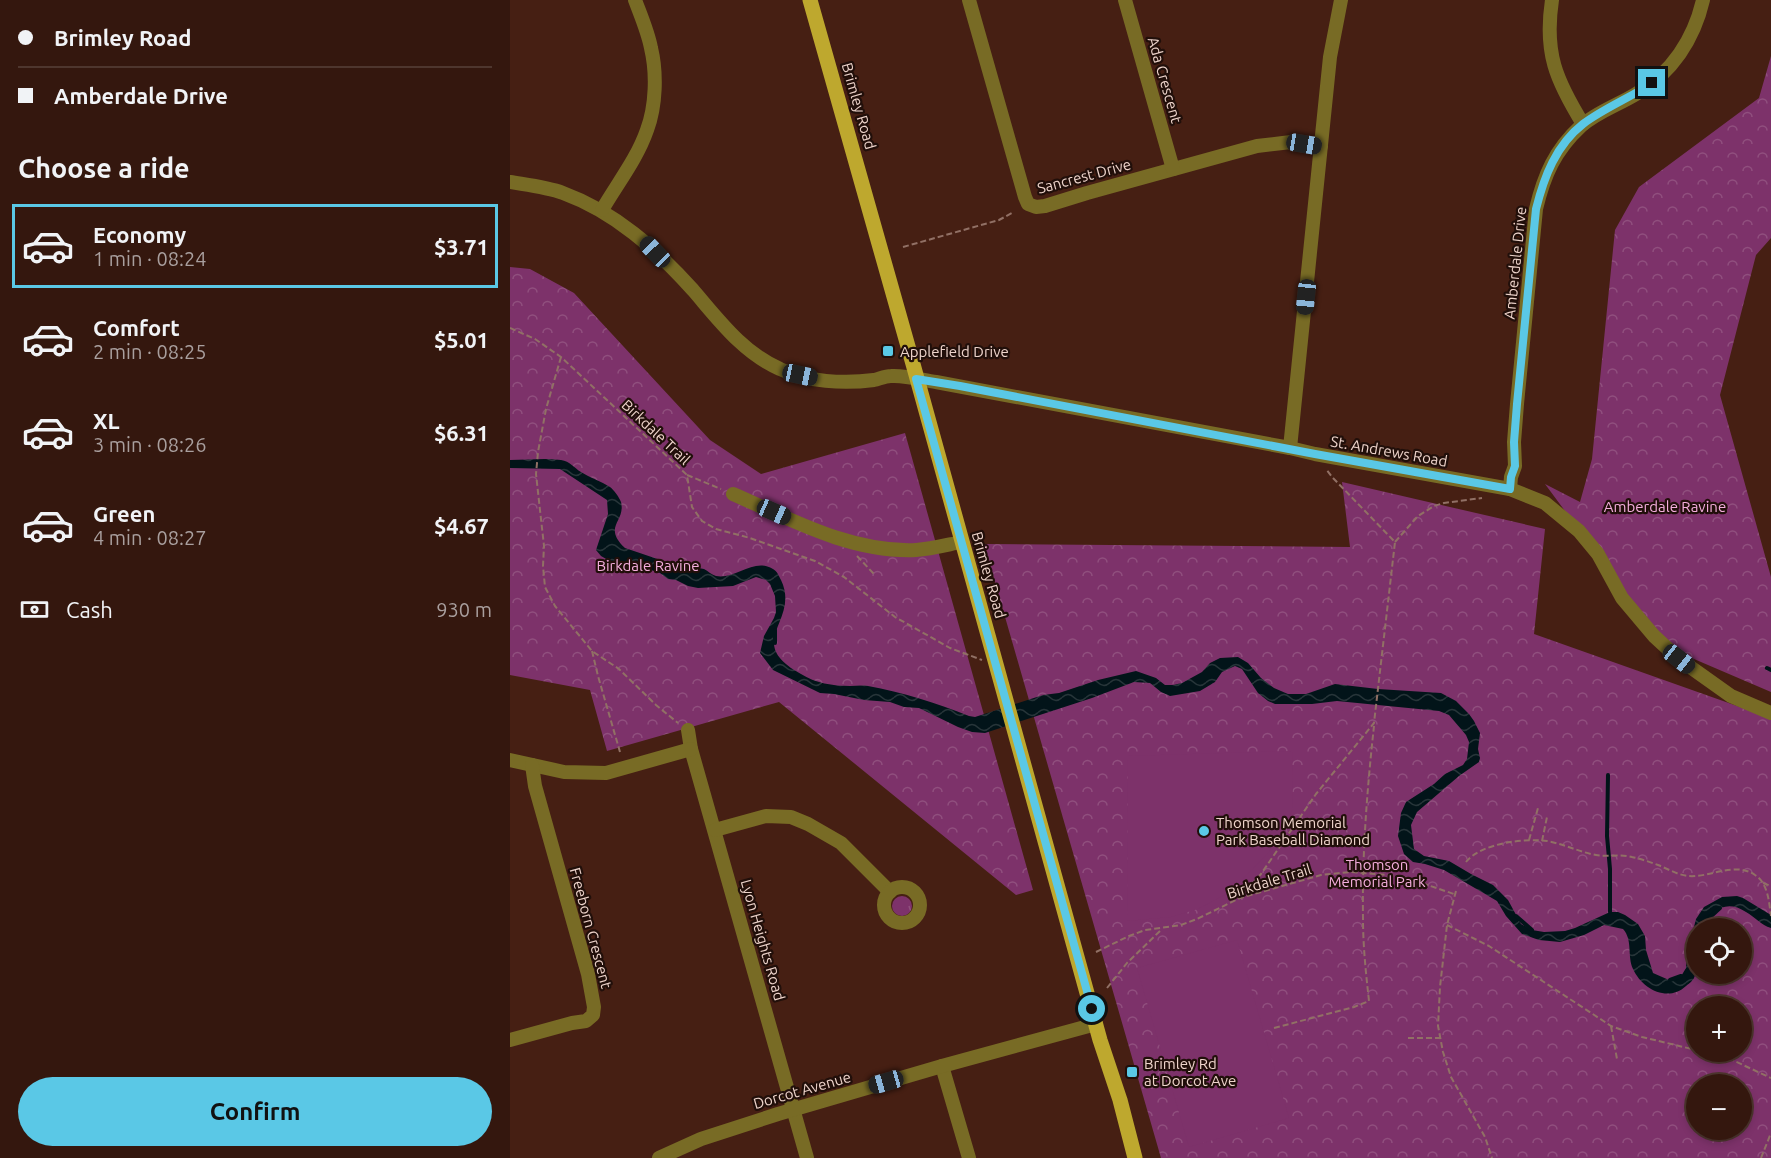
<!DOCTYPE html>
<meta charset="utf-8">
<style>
body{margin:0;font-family:Ubuntu,sans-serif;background:#3c2017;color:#f1f3f6;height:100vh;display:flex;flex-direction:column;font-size:22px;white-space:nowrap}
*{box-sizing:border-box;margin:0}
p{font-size:20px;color:#a99f9e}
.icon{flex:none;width:33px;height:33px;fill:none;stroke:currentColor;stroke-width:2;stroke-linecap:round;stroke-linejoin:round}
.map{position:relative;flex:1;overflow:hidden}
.side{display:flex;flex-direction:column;background:#34170e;width:510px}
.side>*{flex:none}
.guide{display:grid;align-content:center;height:132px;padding:0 18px;background:#34170e}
.controls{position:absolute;left:1176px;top:918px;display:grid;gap:12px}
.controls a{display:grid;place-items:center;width:66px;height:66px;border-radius:50%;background:#34170e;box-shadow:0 3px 9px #0003,0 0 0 2px #4e362e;font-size:30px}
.end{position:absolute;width:27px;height:27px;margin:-14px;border:8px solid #5ac8e6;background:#111;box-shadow:0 0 0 3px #111}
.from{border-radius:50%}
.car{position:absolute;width:18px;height:36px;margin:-18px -9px;border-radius:8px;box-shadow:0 0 4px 2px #0007;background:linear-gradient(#222 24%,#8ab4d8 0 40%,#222 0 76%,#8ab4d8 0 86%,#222 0)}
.guide b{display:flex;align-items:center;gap:21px;height:57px;font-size:22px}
.guide b+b{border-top:2px solid #4e362e}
.guide i{width:15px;height:15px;background:#f1f3f6}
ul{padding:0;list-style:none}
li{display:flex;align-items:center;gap:18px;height:84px;margin:0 12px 9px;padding:0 6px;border:3px solid transparent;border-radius:0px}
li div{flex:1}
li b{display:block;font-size:22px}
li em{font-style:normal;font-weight:700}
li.current{border-color:#5ac8e6}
li>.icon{width:54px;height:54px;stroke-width:1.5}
h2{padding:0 18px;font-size:27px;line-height:72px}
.pay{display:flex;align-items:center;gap:15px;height:66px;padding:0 18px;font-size:22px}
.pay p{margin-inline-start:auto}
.cta{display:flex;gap:12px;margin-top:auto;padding:12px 18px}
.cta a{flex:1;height:69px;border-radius:36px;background:#5ac8e6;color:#111;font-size:24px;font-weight:700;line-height:69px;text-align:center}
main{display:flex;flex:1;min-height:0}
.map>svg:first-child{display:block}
.grass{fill:url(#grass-tufts)}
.park{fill:url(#park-crowns);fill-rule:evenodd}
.garden{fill:#7d326a}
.water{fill:url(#water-waves)}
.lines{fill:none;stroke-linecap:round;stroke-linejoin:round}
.stream{stroke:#021419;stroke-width:4}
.path{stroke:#917065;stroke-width:2;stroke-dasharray:6 3;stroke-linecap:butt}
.minor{stroke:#786b25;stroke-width:14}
.major{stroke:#bea82e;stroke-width:15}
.route{stroke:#5ac8e6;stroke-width:8}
.poi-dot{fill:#5ac8e6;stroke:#210f0a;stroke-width:2}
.labels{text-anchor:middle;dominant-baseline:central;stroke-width:4.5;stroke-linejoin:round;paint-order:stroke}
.street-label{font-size:15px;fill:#eed4cb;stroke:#210f0a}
.poi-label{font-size:15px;fill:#eed4cb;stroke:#210f0a;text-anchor:start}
.park-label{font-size:15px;fill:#f5aede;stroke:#210f0a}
</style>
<main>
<section class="side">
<div class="guide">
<b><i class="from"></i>Brimley Road</b>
<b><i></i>Amberdale Drive</b>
</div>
<h2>Choose a ride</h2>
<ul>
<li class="current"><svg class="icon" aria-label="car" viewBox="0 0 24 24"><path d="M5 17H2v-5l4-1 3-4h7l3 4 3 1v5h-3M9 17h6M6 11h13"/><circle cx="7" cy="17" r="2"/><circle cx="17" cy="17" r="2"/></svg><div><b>Economy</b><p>1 min · 08:24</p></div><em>$3.71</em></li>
<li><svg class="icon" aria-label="car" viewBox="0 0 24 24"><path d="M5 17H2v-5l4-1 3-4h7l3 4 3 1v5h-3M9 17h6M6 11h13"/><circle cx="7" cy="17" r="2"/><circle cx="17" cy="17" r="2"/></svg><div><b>Comfort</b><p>2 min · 08:25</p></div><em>$5.01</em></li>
<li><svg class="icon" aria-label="car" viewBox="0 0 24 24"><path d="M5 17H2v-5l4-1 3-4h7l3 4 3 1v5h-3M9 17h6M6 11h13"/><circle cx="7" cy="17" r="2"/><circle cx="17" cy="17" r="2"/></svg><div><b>XL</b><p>3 min · 08:26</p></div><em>$6.31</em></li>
<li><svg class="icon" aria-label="car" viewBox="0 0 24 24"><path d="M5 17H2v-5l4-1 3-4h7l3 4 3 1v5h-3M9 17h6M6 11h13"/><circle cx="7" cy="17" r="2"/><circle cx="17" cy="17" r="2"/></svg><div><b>Green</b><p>4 min · 08:27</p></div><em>$4.67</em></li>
</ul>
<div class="pay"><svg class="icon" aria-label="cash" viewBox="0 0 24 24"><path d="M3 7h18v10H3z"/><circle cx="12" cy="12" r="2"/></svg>Cash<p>930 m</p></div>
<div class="cta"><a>Confirm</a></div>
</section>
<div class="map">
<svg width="1261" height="1158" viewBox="0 0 1261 1158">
<defs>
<pattern id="grass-tufts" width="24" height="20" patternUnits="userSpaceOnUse" patternTransform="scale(1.5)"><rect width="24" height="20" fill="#7d326a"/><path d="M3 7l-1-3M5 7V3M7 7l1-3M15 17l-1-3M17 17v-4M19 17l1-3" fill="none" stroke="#904f7e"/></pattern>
<pattern id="park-crowns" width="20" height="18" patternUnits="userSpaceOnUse" patternTransform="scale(1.5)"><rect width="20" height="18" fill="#7d326a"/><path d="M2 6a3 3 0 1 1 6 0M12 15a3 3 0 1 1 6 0" fill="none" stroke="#904f7e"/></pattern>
<pattern id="water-waves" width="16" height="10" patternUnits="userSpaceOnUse" patternTransform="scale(1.5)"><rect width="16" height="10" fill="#021419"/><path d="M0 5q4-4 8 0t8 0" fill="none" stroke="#273539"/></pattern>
</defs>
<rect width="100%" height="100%" fill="#461f13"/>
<circle class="grass" cx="392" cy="906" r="10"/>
<g class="park">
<polygon points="1261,56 1261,238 1246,255 1210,395 1261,577 1261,692 1156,647 1035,484 1070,502 1082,459 1105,230 1129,187 1249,98"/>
<polygon points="0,267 20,269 64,293 200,440 251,474 395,433 523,890 506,895 269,702 97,751 80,690 0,675"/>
<path d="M832 482 1035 529 1024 634 1261 718V1158H651L474 544 840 547ZM1186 928H1232V974H1186ZM1186 1006H1232V1052H1186ZM1186 1084H1232V1130H1186Z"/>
</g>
<g class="garden">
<polygon points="782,751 783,809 759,852 720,892 688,909 661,917 617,921 618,756"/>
<polygon points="727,940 779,1118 679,1147 627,968"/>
</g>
<path class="water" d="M0 460C17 460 35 458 51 460 60 461 64 468 71 472 80 478 91 481 100 487 104 490 109 497 111 502 116 522 92 526 115 548 134 554 152 561 171 566 179 568 187 567 194 569 198 571 202 575 206 576 225 580 244 557 263 569 267 571 269 576 271 580 291 622 232 641 291 674 305 683 323 686 340 686 346 686 352 685 358 686 392 692 427 703 459 716L465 717 533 695 549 693 588 680 626 671 646 678 655 685H663L672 683 692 672 700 663 710 658 728 657 738 663 751 678 764 688 778 694H796L825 684 868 689 931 693 946 701 959 714 964 721 970 733 968 749 970 758 969 762 949 776 907 812 901 825 904 849 914 856 939 861 961 874 983 885 998 900 1011 924 1022 930 1034 932 1055 931 1065 928 1100 912H1108L1115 915 1128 924 1135 936 1136 950 1143 973 1159 980 1170 978 1176 968 1177 954 1186 919 1194 907 1212 897 1227 896 1233 898 1261 915V928C1251 925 1245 917 1236 912 1216 899 1202 910 1193 928H1186C1186 941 1190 965 1185 975 1184 980 1180 983 1176 986 1158 1003 1132 989 1123 969 1117 956 1123 940 1113 929L1094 925 1074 935 1050 942 1029 940 1012 934 996 916 987 901 934 870 915 864 903 862 894 854 888 836 891 813 896 802 924 784 935 774 953 765 957 759 959 742 956 735 939 715 929 711 827 701 802 704H765L758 701 748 693 732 669 725 666 712 672 705 682 690 691 660 696 651 692 640 683 624 682 582 698 475 733 462 732 448 727 409 708 394 707 380 702 354 700 324 694 310 693 263 670 250 653 254 636 264 618 266 612 265 596 260 584 256 580 246 577 223 586 188 588 178 586 166 580 158 579 150 573 141 570 112 568 91 556 86 550 98 514 97 500 50 469 0 468Z"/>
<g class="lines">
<g class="stream">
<polyline points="265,643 265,630"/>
<polyline points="1257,668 1261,670"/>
<polyline points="1098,775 1097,836 1100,869 1100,912"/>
<polyline points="1006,916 1022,930"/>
<polyline points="1198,919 1210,908"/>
<polyline points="1160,980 1171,976"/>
</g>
<g class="path">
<polyline points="393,247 489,220 502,213"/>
<polyline points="0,328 25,339 51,357 177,475 182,507 192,521 206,529 240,538 305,561 334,577 385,617 440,648 472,660"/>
<polyline points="51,357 36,409 28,452 26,474 34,546 33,566 35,587 45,606 82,651 109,669 146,705 168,723"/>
<polyline points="177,475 211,489"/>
<polyline points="885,542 908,516 924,506 934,503 972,498"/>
<polyline points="347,556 364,574"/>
<polyline points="82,651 88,676 110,752"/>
<polyline points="1019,840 1028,808"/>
<polyline points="1032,841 1037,817"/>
<path d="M956 862C971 843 1015 838 1037 841 1054 844 1069 852 1086 855 1098 857 1110 854 1122 857 1131 859 1140 862 1148 865 1158 869 1168 875 1178 876 1200 878 1225 861 1245 875 1258 883 1259 902 1261 916"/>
<polyline points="1253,883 1261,886"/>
<polyline points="946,891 937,925 930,987 928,1026 933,1052 941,1077 975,1137 982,1158"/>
<polyline points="730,898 751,874 806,794 864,723 885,542 822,477 816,469"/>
<polyline points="937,925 979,946 1101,1026 1132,1037 1186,1050"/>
<polyline points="586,952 619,936 635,930 671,925 687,919 730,898 811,875 840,872 891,876 944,894"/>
<polyline points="597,988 617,963 652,929"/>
<polyline points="1101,1026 1107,1059"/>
<path d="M764 1028 844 1007 859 1001C856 974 853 946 853 919 852 854 857 790 864 726"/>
<polyline points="898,1038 930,1038"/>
<polyline points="1192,1052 1218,1058 1261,1078"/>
<polyline points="1251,1158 1261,1133"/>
</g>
<g class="minor">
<polyline points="459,0 515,197 518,204 526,207 535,206 577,193 747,146 781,142 811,146"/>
<polyline points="615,0 663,169"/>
<path d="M1042 0C1034 53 1046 80 1073 124"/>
<path d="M0 182C18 185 37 187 53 193 105 212 146 249 183 290 208 319 233 353 270 369 297 382 334 384 364 380 369 379 375 376 381 376 396 375 412 380 426 382L780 448 805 454 1000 489 1035 503 1069 531 1088 554 1112 598 1144 636 1169 659 1221 696 1261 713"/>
<path d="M92 210C107 184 127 159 137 130 146 106 147 73 141 48 138 32 131 16 125 0"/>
<polyline points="780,448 820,57 831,0"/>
<path d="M1000 489 1001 477 1005 466 1004 442 1007 404 1026 209C1034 175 1045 150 1071 126 1087 112 1108 105 1126 94 1162 73 1184 39 1193 0"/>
<path d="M223 494C280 519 341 553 406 550 421 549 436 545 451 542"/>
<polyline points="178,730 181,749 297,1158"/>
<polyline points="0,760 54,772 96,773 181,749"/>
<polyline points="205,830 256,816 281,817 298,824 331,843 380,892"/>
<circle cx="392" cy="905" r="18"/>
<polyline points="0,1040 62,1023 76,1021 83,1015 84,1007 78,974 25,786 22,765"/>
<polyline points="432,1066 459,1158"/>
<polyline points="149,1158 191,1139 268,1114 432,1066 586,1024"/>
</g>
<polyline class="major" points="300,0 403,364 590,1040 610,1100 625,1158"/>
</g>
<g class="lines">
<path class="route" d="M582 1009 406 379 450 386 805 454 1000 489 1001 477 1005 466 1004 442 1007 404 1026 209C1034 177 1046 145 1073 124 1094 108 1120 98 1142 83"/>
</g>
<g class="poi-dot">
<rect x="372" y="345" width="12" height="12" rx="3"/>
<circle cx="694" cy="831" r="6"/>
<rect x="616" y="1066" width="12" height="12" rx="3"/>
</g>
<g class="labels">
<g class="street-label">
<text transform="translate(655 80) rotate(74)">Ada Crescent</text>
<text transform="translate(349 106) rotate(74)">Brimley Road</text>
<text transform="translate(574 176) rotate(-15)">Sancrest Drive</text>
<text transform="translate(1005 263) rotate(-84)">Amberdale Drive</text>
<text transform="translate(146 432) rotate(43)">Birkdale Trail</text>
<text transform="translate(879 451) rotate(10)">St. Andrews Road</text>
<text transform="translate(479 575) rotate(74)">Brimley Road</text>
<text transform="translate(759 881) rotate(-17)">Birkdale Trail</text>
<text transform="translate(81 928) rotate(75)">Freeborn Crescent</text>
<text transform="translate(253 940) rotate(74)">Lyon Heights Road</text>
<text transform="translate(292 1090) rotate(-16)">Dorcot Avenue</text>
</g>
<g class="poi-label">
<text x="390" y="351">Applefield Drive</text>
<text x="706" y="822">Thomson Memorial<tspan x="706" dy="17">Park Baseball Diamond</tspan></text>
<text x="634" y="1063">Brimley Rd<tspan x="634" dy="17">at Dorcot Ave</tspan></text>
</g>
<g class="park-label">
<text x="1155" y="506">Amberdale Ravine</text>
<text x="138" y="565">Birkdale Ravine</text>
<text x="867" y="864">Thomson<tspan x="867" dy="17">Memorial Park</tspan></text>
</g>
</g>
</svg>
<div class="controls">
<a><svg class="icon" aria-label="locate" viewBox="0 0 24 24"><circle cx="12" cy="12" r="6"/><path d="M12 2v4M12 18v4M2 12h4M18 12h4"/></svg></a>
<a>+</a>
<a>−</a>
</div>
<i class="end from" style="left:582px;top:1009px"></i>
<i class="end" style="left:1142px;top:83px"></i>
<i class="car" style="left:794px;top:144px;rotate:99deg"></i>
<i class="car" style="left:145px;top:252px;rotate:316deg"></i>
<i class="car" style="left:796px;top:297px;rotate:186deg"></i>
<i class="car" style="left:290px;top:375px;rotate:102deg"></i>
<i class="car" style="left:264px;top:512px;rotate:114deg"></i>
<i class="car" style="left:1169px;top:659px;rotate:128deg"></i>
<i class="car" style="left:376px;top:1082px;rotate:254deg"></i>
</div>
</main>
